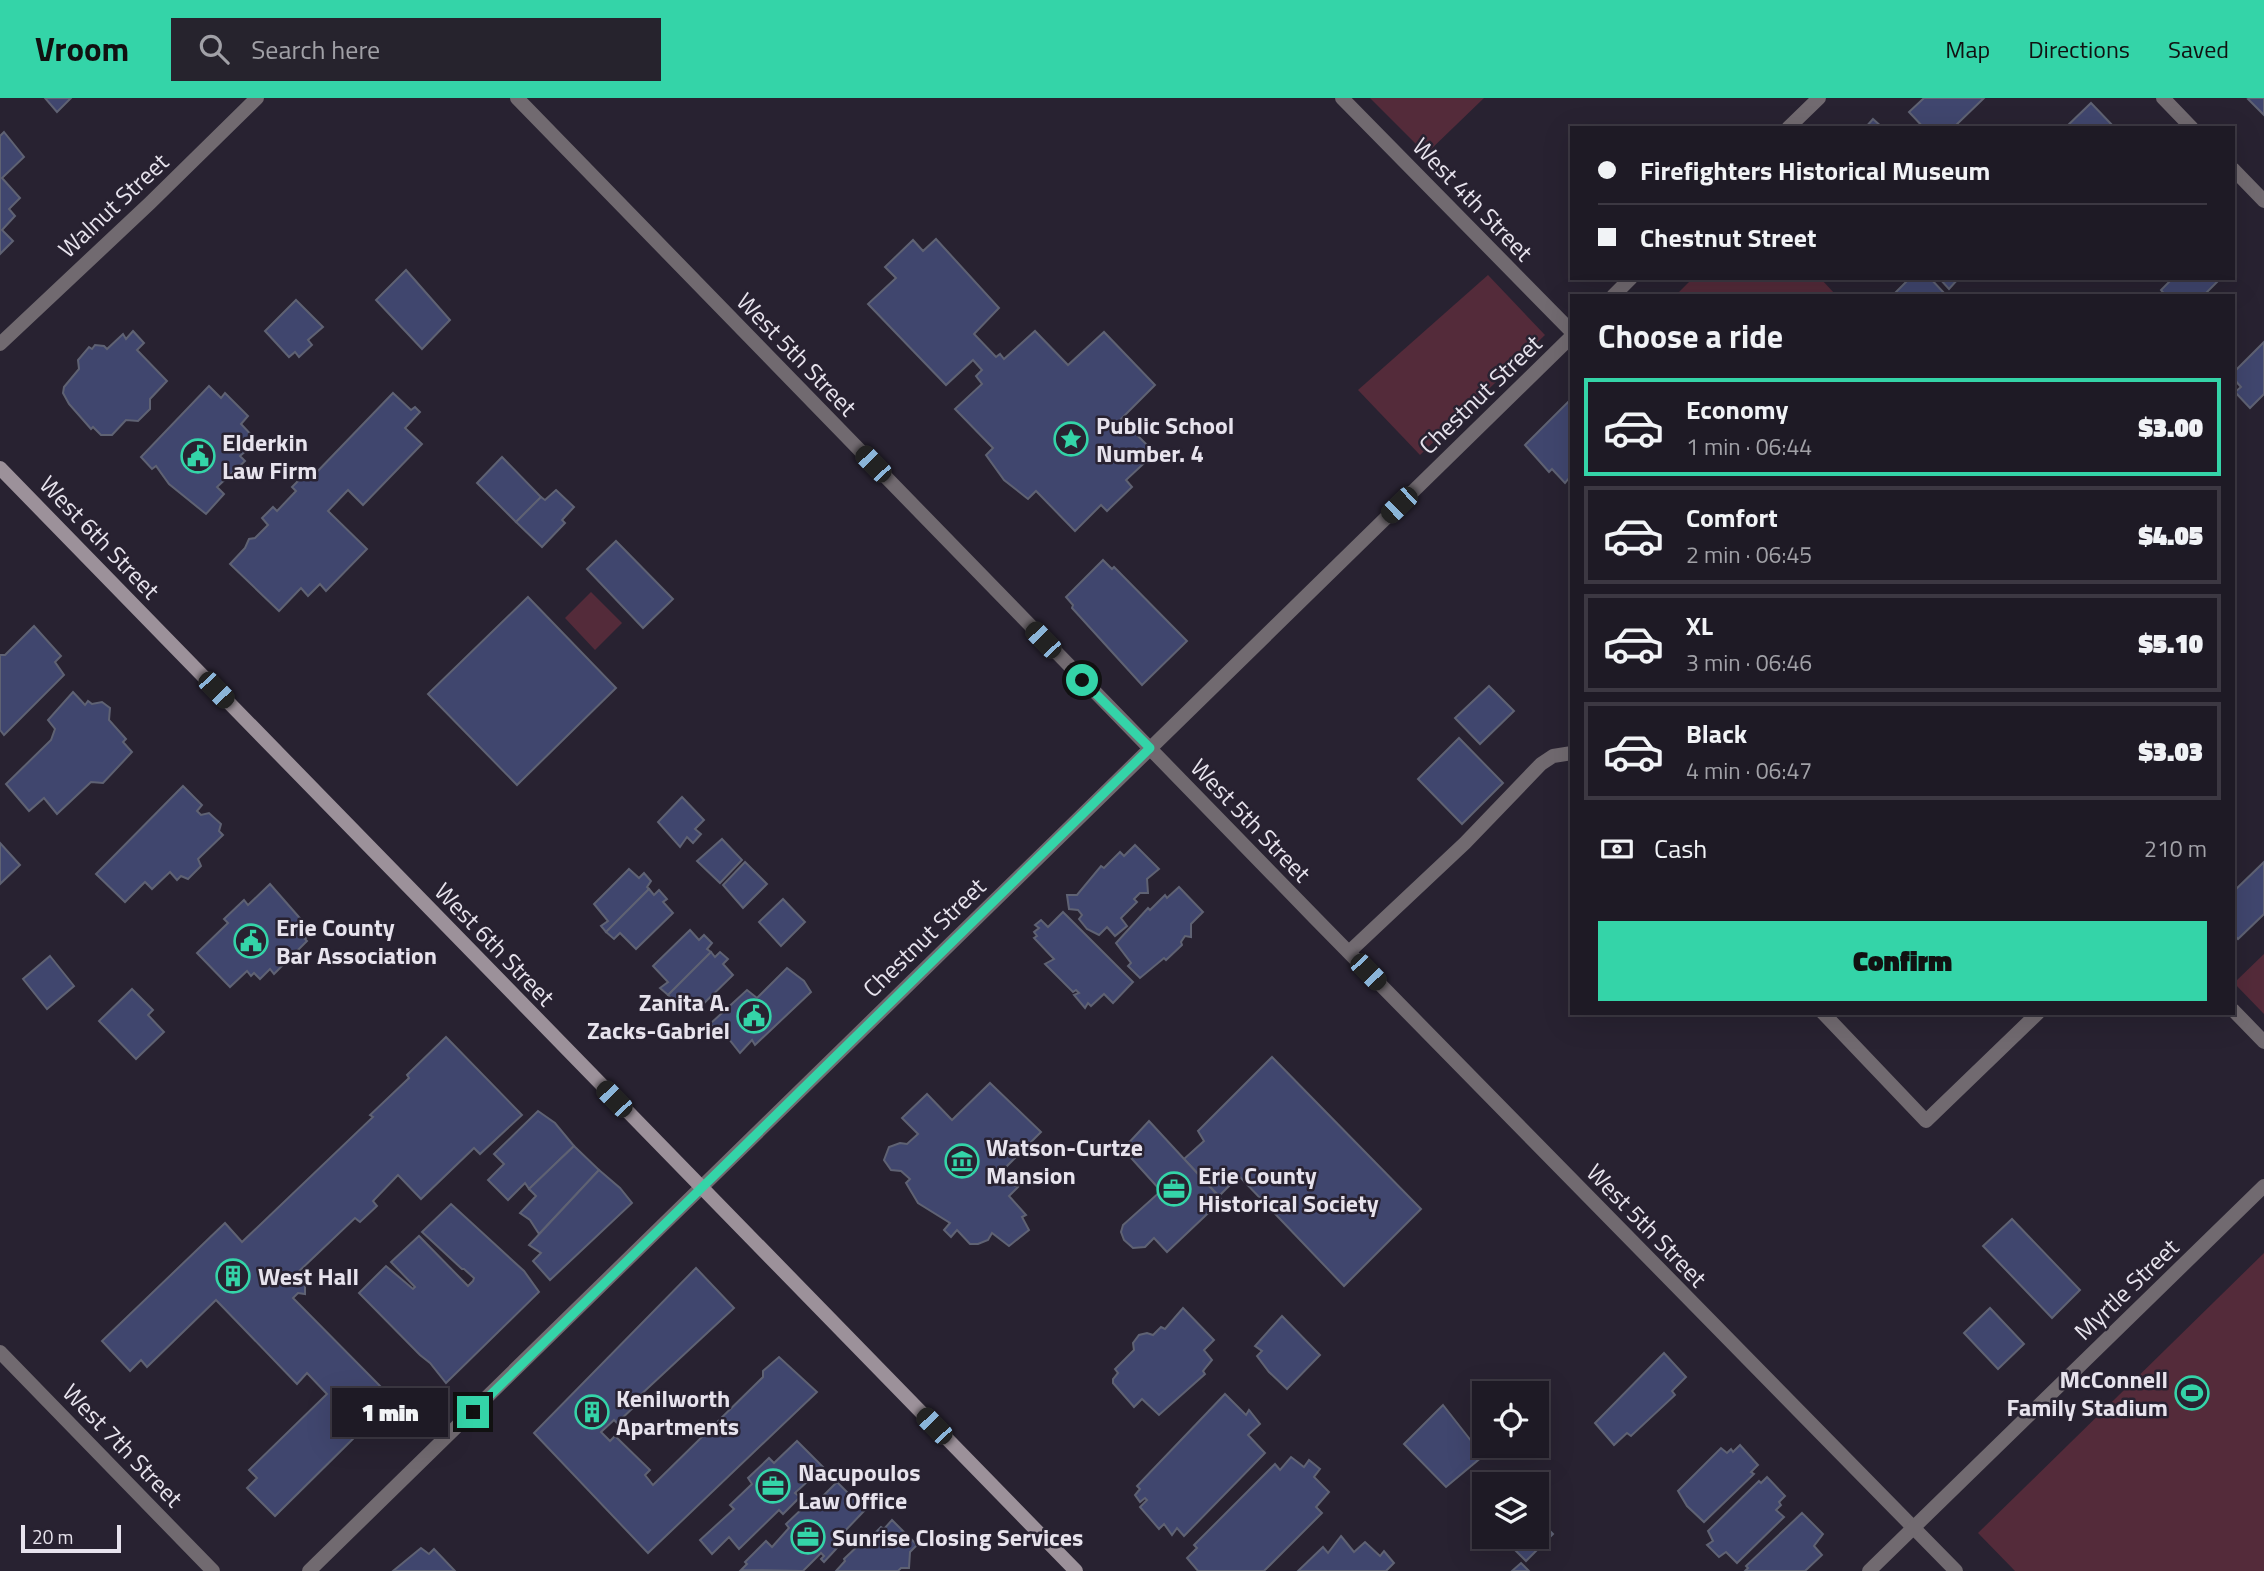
<!DOCTYPE html>
<meta charset="utf-8">
<style>
body{margin:0;font-family:"Titillium Web",sans-serif;background:#26232d;color:#f1f3f6;height:100vh;display:flex;flex-direction:column;font-size:26px;white-space:nowrap}
*{box-sizing:border-box;margin:0}
p{font-size:23px;color:#a1a1a7}
.icon{flex:none;width:38px;height:38px;fill:none;stroke:currentColor;stroke-width:2;stroke-linecap:round;stroke-linejoin:round}
.map{position:relative;flex:1;overflow:hidden}
.side{position:absolute;left:1570px;top:196px;width:665px;height:721px;display:flex;flex-direction:column;background:#1e1a25;border-radius:0px;box-shadow:0 7px 28px #0002,0 0 0 2px #3c3842}
.side>*{flex:none}
.hud{position:absolute;left:1570px;top:28px;width:665px;height:154px;border-radius:0px;box-shadow:0 7px 28px #0002,0 0 0 2px #3c3842;display:grid;align-content:center;height:154px;padding:0 28px;background:#1e1a25}
.fabs{position:absolute;left:1472px;top:1283px;display:grid;gap:14px}
.fabs a{display:grid;place-items:center;width:77px;height:77px;border-radius:0px;background:#1e1a25;box-shadow:0 7px 28px #0002,0 0 0 2px #3c3842;font-size:35px}
.scale{position:absolute;left:21px;bottom:18px;width:100px;box-sizing:border-box;padding-left:7px;border:4px solid #e7e3ed;border-top:0;font-size:19px;line-height:24px;white-space:nowrap;color:#e7e3ed;-webkit-text-stroke:5px #282231;paint-order:stroke}
.end{position:absolute;width:32px;height:32px;margin:-16px;border:9px solid #34d4a8;background:#111;box-shadow:0 0 0 4px #111}
.from{border-radius:50%}
.bubble{position:absolute;height:49px;border-radius:0px;background:#1e1a25;box-shadow:0 7px 28px #0002,0 0 0 2px #3c3842;font-size:23px;font-weight:800;line-height:49px;text-align:center}
.car{position:absolute;width:21px;height:42px;margin:-21px -10px;border-radius:9px;box-shadow:0 0 5px 2px #0007;background:linear-gradient(#222 24%,#8ab4d8 0 40%,#222 0 76%,#8ab4d8 0 86%,#222 0)}
.hud b{display:flex;align-items:center;gap:24px;height:66px;font-size:26px}
.hud b+b{border-top:2px solid #3c3842}
.hud i{width:18px;height:18px;background:#f1f3f6}
ul{padding:0;list-style:none}
li{display:flex;align-items:center;gap:21px;height:98px;margin:0 14px 10px;padding:0 14px;border:4px solid #3c3842;border-radius:0px}
li div{flex:1}
li b{display:block;font-size:26px}
li em{font-style:normal;font-weight:800}
li.current{border-color:#34d4a8}
li>.icon{width:63px;height:63px;stroke-width:1.5}
h2{padding:0 28px;font-size:32px;line-height:84px}
.pay{display:flex;align-items:center;gap:18px;height:77px;padding:0 28px;font-size:26px}
.pay p{margin-inline-start:auto}
.action{display:flex;gap:14px;margin-top:auto;padding:14px 28px}
.action a{flex:1;height:80px;border-radius:0px;background:#34d4a8;color:#111;font-size:28px;font-weight:800;line-height:80px;text-align:center}
header{display:flex;align-items:center;gap:42px;box-sizing:border-box;height:98px;padding:0 35px;background:#34d4a8;color:#111}
header strong{font-size:33px}
nav{display:flex;gap:38px;margin-inline-start:auto;font-size:24px}
.search{width:490px;height:63px;background:#26232d;display:flex;align-items:center;gap:18px;box-sizing:border-box;padding:0 24px;border-radius:0px;color:#a1a1a7;font-size:26px}
.map>svg:first-child{display:block}
.green{fill:#542b3a}
.building{fill:#40466e;stroke:#5f6273;stroke-width:2}
.lines{fill:none;stroke-linecap:round;stroke-linejoin:round}
.lane{stroke:#716a70;stroke-width:14}
.street{stroke:#716a70;stroke-width:14}
.secondary{stroke:#9c919a;stroke-width:14}
.route{stroke:#34d4a8;stroke-width:9}
.labels{text-anchor:middle;dominant-baseline:central;stroke-width:5;stroke-linejoin:round;paint-order:stroke}
.street-label{font-size:24px;fill:#e7e3ed;stroke:#282231}
.poi-label{font-size:24px;font-weight:bold;fill:#e7e3ed;stroke:#282231;text-anchor:start}
</style>
<header>
<strong>Vroom</strong>
<div class="search"><svg class="icon" aria-label="search" viewBox="0 0 24 24"><circle cx="10" cy="10" r="6"/><path d="M15 15l6 6"/></svg>Search here</div>
<nav><a>Map</a><a>Directions</a><a>Saved</a></nav>
</header>
<div class="map">
<svg width="2264" height="1473" viewBox="0 0 2264 1473">
<rect width="100%" height="100%" fill="#282231"/>
<g class="green">
<polygon points="1370,0 1484,0 1426,56"/>
<polygon points="1488,177 1545,237 1420,357 1358,292"/>
<polygon points="1693,180 1820,180 1837,198 1675,198"/>
<polygon points="591,494 622,525 595,552 565,520"/>
<polygon points="2264,856 2264,916 2234,885"/>
<polygon points="2264,1155 2264,1473 2015,1473 1978,1435"/>
</g>
<g class="building">
<polygon points="45,0 71,0 57,14"/>
<polygon points="1924,0 1984,0 1953,30 1924,30 1909,14"/>
<polygon points="2250,0 2264,0 2264,17 2248,1"/>
<polygon points="2091,5 2115,30 2065,30"/>
<polygon points="1873,21 1883,30 1865,30"/>
<polygon points="4,34 24,59 2,80 20,100 9,111 15,118 2,132 13,143 0,156 0,38"/>
<polygon points="936,141 999,210 974,236 996,259 1000,256 1004,261 1035,233 1068,267 1104,234 1155,287 1121,321 1155,355 1126,382 1132,389 1107,413 1101,407 1075,433 1036,393 1028,401 1004,382 986,357 993,350 955,311 982,286 976,278 982,272 973,262 946,287 868,206 896,180 885,169 913,142 923,153"/>
<polygon points="406,172 450,222 422,251 376,202"/>
<polygon points="1910,180 1930,180 1946,197 1892,198"/>
<polygon points="1939,180 1959,180 1949,191"/>
<polygon points="2173,180 2221,180 2203,198 2166,198 2161,192"/>
<polygon points="296,202 323,229 308,242 312,247 299,259 295,254 289,259 265,233"/>
<polygon points="133,233 144,245 137,252 167,283 150,301 150,311 138,323 126,322 112,337 101,337 93,329 91,331 69,306 63,295 64,289 79,271 78,262 89,249 92,251 95,247 104,248 107,251 123,236 126,241"/>
<polygon points="2264,244 2264,296 2250,310 2235,294 2241,289 2233,280 2233,275"/>
<polygon points="209,288 221,300 225,295 248,318 241,326 257,343 240,358 245,363 217,389 224,396 206,416 169,386 156,368 152,371 141,359"/>
<polygon points="393,295 411,312 415,309 420,314 405,330 422,346 363,407 348,392 328,413 367,451 326,493 320,486 308,498 301,490 279,513 230,466 245,450 249,441 255,440 268,427 262,420 273,409 277,413 296,393 292,389 307,374 312,379"/>
<polygon points="1570,302 1572,382 1569,380 1565,385 1552,371 1549,374 1525,347"/>
<polygon points="502,359 541,399 516,424 477,385"/>
<polygon points="556,392 574,409 562,422 565,425 542,449 516,424 541,399 545,402"/>
<polygon points="616,443 673,501 643,530 587,471"/>
<polygon points="1103,462 1112,471 1114,469 1187,543 1142,587 1072,510 1073,507 1066,499"/>
<polygon points="528,499 616,590 517,687 428,596"/>
<polygon points="34,528 61,558 55,564 64,577 4,637 0,632 0,557 5,557"/>
<polygon points="1489,588 1514,613 1480,646 1455,620"/>
<polygon points="73,594 85,607 88,603 92,606 102,604 110,610 109,622 126,641 123,644 132,654 103,685 91,684 57,716 44,700 29,713 6,686 51,642 55,631 48,622"/>
<polygon points="1459,640 1503,685 1462,726 1418,681"/>
<polygon points="183,688 202,707 197,713 201,717 209,715 221,726 219,733 223,737 198,761 201,768 188,781 181,778 177,782 170,774 152,791 145,784 125,804 96,776"/>
<polygon points="682,699 704,722 695,731 701,736 693,745 687,739 680,749 658,724"/>
<polygon points="722,741 742,762 720,785 697,763"/>
<polygon points="0,745 20,767 0,786"/>
<polygon points="1135,747 1159,771 1147,781 1148,795 1140,795 1134,801 1137,804 1121,820 1127,828 1115,838 1107,829 1099,837 1087,831 1079,821 1082,817 1078,812 1069,811 1067,797 1077,797 1101,768 1104,770 1120,754 1124,758"/>
<polygon points="745,764 767,786 743,810 723,787"/>
<polygon points="2264,764 2264,816 2238,841 2233,836 2233,794"/>
<polygon points="629,771 639,780 644,775 651,783 647,789 649,791 606,834 601,828 608,823 594,806"/>
<polygon points="270,786 312,834 305,841 307,843 274,876 270,871 260,881 254,875 251,878 247,873 230,889 197,855 228,825 224,821 244,802 248,807"/>
<polygon points="1179,789 1203,814 1191,826 1191,839 1185,838 1181,844 1182,847 1166,862 1164,860 1140,880 1128,868 1131,865 1116,845 1148,810 1150,812 1165,797 1167,800"/>
<polygon points="649,791 654,797 659,792 667,801 663,804 673,815 636,851 620,835 614,841 606,834"/>
<polygon points="783,801 805,824 781,848 759,824"/>
<polygon points="1063,814 1133,884 1113,905 1104,896 1091,908 1088,905 1085,910 1074,897 1079,895 1076,892 1073,894 1045,866 1054,861 1034,840 1037,838 1034,834 1039,830 1035,827 1041,822 1048,829"/>
<polygon points="690,832 699,842 704,837 712,845 707,851 711,854 668,897 660,890 668,884 653,868"/>
<polygon points="711,854 715,859 720,854 728,861 723,866 733,877 696,913 682,898 675,905 668,897"/>
<polygon points="50,858 74,888 47,911 23,881"/>
<polygon points="787,870 804,883 811,894 755,947 752,942 740,955 728,940 710,926 747,892 757,900"/>
<polygon points="132,891 153,912 148,917 164,934 136,961 99,923"/>
<polygon points="446,939 522,1017 480,1056 474,1050 421,1101 398,1077 373,1103 377,1108 360,1124 355,1120 295,1177 298,1180 305,1180 305,1196 298,1195 293,1200 389,1297 373,1316 375,1319 275,1418 247,1390 257,1380 249,1372 327,1296 307,1275 297,1286 216,1202 147,1269 141,1262 130,1273 102,1243 225,1125 242,1144 373,1019 370,1017 409,980 407,977"/>
<polygon points="1272,959 1421,1111 1344,1188 1239,1078 1219,1098 1184,1061 1204,1043 1198,1033"/>
<polygon points="990,985 1041,1034 1002,1073 1008,1084 1018,1089 1009,1098 1026,1117 1022,1119 1029,1132 1009,1148 992,1135 988,1142 978,1146 970,1146 957,1132 951,1139 944,1132 950,1125 918,1105 906,1085 910,1081 901,1073 891,1072 884,1062 889,1049 900,1045 907,1046 918,1036 902,1020 927,996 952,1022"/>
<polygon points="538,1013 555,1025 574,1048 529,1091 525,1085 508,1102 488,1082 504,1066 494,1056"/>
<polygon points="1149,1023 1222,1102 1167,1154 1154,1140 1145,1149 1133,1150 1124,1142 1121,1134 1123,1127 1161,1093 1123,1051"/>
<polygon points="574,1048 599,1072 539,1136 530,1122 520,1115 536,1098 529,1091"/>
<polygon points="599,1072 620,1090 632,1105 550,1182 533,1163 541,1155 529,1147"/>
<polygon points="451,1106 524,1173 539,1194 446,1285 430,1265 420,1257 359,1195 386,1168 413,1191 415,1189 391,1164 419,1138 468,1188 473,1183 474,1180 464,1171 462,1171 422,1134"/>
<polygon points="2012,1121 2080,1192 2052,1220 1983,1148"/>
<polygon points="696,1170 734,1210 635,1302 637,1306 617,1325 614,1322 601,1334 610,1343 615,1338 650,1372 645,1377 653,1387 763,1279 763,1273 779,1259 817,1294 648,1455 534,1335"/>
<polygon points="1183,1210 1214,1242 1204,1252 1212,1262 1203,1273 1205,1276 1159,1317 1142,1301 1134,1309 1113,1285 1113,1281 1118,1275 1115,1271 1134,1252 1133,1245 1139,1237 1147,1235 1153,1237 1161,1229 1165,1231"/>
<polygon points="1990,1210 2024,1246 1998,1271 1964,1235"/>
<polygon points="1282,1218 1320,1257 1287,1291 1269,1274 1257,1258 1262,1253 1255,1248"/>
<polygon points="1664,1255 1686,1279 1672,1293 1675,1297 1631,1338 1627,1335 1614,1347 1595,1325"/>
<polygon points="1225,1296 1246,1317 1249,1312 1260,1326 1248,1337 1265,1355 1184,1438 1177,1430 1172,1437 1164,1426 1159,1431 1140,1409 1147,1402 1145,1400 1140,1404 1135,1397 1140,1391 1137,1388"/>
<polygon points="1443,1307 1483,1358 1446,1389 1404,1346"/>
<polygon points="797,1343 823,1369 795,1395 800,1399 783,1416 779,1412 739,1451 729,1439 712,1456 700,1442 734,1411 730,1407 752,1386 748,1380 769,1360 774,1365"/>
<polygon points="1740,1347 1758,1367 1751,1374 1754,1376 1704,1424 1687,1408 1678,1393 1721,1350 1727,1355 1731,1351 1733,1354"/>
<polygon points="1291,1359 1304,1369 1309,1362 1320,1371 1314,1379 1329,1394 1316,1409 1322,1415 1264,1473 1198,1473 1187,1460 1197,1450 1194,1447 1275,1366 1280,1372"/>
<polygon points="1767,1379 1785,1398 1779,1404 1781,1407 1776,1412 1784,1419 1737,1465 1726,1454 1719,1459 1707,1447 1713,1443 1708,1433 1759,1383 1761,1385"/>
<polygon points="837,1384 865,1412 844,1434 848,1438 824,1464 821,1461 824,1458 821,1455 803,1473 741,1472 747,1466 745,1464 766,1443 772,1449 789,1430 786,1426 807,1406 811,1410"/>
<polygon points="1802,1415 1823,1436 1814,1448 1822,1457 1805,1473 1745,1473 1748,1470 1746,1468"/>
<polygon points="1536,1419 1553,1436 1526,1463 1501,1438 1536,1438"/>
<polygon points="892,1422 917,1447 910,1454 909,1470 901,1470 898,1473 836,1473 845,1463 844,1461 862,1444 864,1446 881,1429 884,1431"/>
<polygon points="1341,1438 1354,1454 1365,1444 1380,1458 1384,1453 1394,1465 1386,1473 1298,1473 1323,1449 1328,1455"/>
<polygon points="421,1450 429,1456 434,1451 455,1473 393,1473"/>
<polygon points="1521,1465 1529,1473 1512,1473"/>
</g>
<g class="lines">
<g class="lane">
<polyline points="1349,854 1465,745 1541,666 1553,658 1572,655"/>
<polyline points="1823,915 1926,1023 2038,915"/>
</g>
<g class="street">
<polyline points="517,0 1314,819 1956,1473"/>
<polyline points="1342,0 1572,234"/>
<polyline points="2163,0 2192,30"/>
<polyline points="1788,30 1819,0"/>
<polyline points="2233,71 2264,103"/>
<polyline points="1613,198 1631,180"/>
<polyline points="0,246 150,105 257,0"/>
<polyline points="2233,912 2264,944"/>
<polyline points="0,1254 213,1473"/>
<polyline points="309,1473 1572,238"/>
<polyline points="1869,1473 2264,1088"/>
</g>
<polyline class="secondary" points="0,370 1076,1473"/>
</g>
<g class="lines">
<polyline class="route" points="473,1314 1150,650 1082,582"/>
</g>
<defs>
<symbol id="sight-ring" viewBox="-11 -11 22 22"><circle r="9.5" fill="#282231" stroke="#34d4a8" stroke-width="1.5"/><path d="M0-6L1.8-2.2L6-1.7L2.9 1.2L3.7 5.4L0 3.3L-3.7 5.4L-2.9 1.2L-6-1.7L-1.8-2.2Z" fill="#34d4a8"/></symbol>
<symbol id="civic-ring" viewBox="-11 -11 22 22"><circle r="9.5" fill="#282231" stroke="#34d4a8" stroke-width="1.5"/><path d="M-.6-6.5H3V-4.5H.6V-3L4-1V1h2V6H-6V1h2V-1L-.6-3ZM-1.2 2.5V6h2.4V2.5Z" fill="#34d4a8"/></symbol>
<symbol id="museum-ring" viewBox="-11 -11 22 22"><circle r="9.5" fill="#282231" stroke="#34d4a8" stroke-width="1.5"/><path d="M0-6L6-3V-2H-6V-3ZM-5-1h2V3h-2ZM-1-1h2V3h-2ZM3-1h2V3H3ZM-6 4H6V6H-6Z" fill="#34d4a8"/></symbol>
<symbol id="office-ring" viewBox="-11 -11 22 22"><circle r="9.5" fill="#282231" stroke="#34d4a8" stroke-width="1.5"/><path d="M-6-3h4V-5.5h4V-3h4V5H-6ZM-1-4.5V-3h2v-1.5ZM-6 0V1H6V0Z" fill="#34d4a8"/></symbol>
<symbol id="building-ring" viewBox="-11 -11 22 22"><circle r="9.5" fill="#282231" stroke="#34d4a8" stroke-width="1.5"/><path d="M-4-6H4V6H1V3H-1V6H-4ZM-2.5-4.3h1.7v1.8h-1.7ZM.8-4.3h1.7v1.8H.8ZM-2.5-1h1.7V.8h-1.7ZM.8-1h1.7V.8H.8Z" fill="#34d4a8"/></symbol>
<symbol id="stadium-ring" viewBox="-11 -11 22 22"><circle r="9.5" fill="#282231" stroke="#34d4a8" stroke-width="1.5"/><path d="M0-5a6.5 5 0 1 0 0 10a6.5 5 0 1 0 0-10ZM-3.5-1.8h7v3.6h-7Z" fill="#34d4a8"/></symbol>
</defs>
<g fill-rule="evenodd">
<use href="#sight-ring" x="1052" y="322" width="38" height="38"/>
<use href="#civic-ring" x="179" y="339" width="38" height="38"/>
<use href="#civic-ring" x="232" y="824" width="38" height="38"/>
<use href="#civic-ring" x="735" y="899" width="38" height="38"/>
<use href="#museum-ring" x="943" y="1044" width="38" height="38"/>
<use href="#office-ring" x="1155" y="1072" width="38" height="38"/>
<use href="#building-ring" x="214" y="1159" width="38" height="38"/>
<use href="#stadium-ring" x="2173" y="1276" width="38" height="38"/>
<use href="#building-ring" x="573" y="1295" width="38" height="38"/>
<use href="#office-ring" x="754" y="1369" width="38" height="38"/>
<use href="#office-ring" x="789" y="1420" width="38" height="38"/>
</g>
<g class="labels">
<g class="street-label">
<text transform="translate(1473 101) rotate(46)">West 4th Street</text>
<text transform="translate(113 107) rotate(-43)">Walnut Street</text>
<text transform="translate(797 256) rotate(46)">West 5th Street</text>
<text transform="translate(1480 296) rotate(-44)">Chestnut Street</text>
<text transform="translate(100 439) rotate(46)">West 6th Street</text>
<text transform="translate(1251 722) rotate(46)">West 5th Street</text>
<text transform="translate(924 839) rotate(-44)">Chestnut Street</text>
<text transform="translate(495 846) rotate(46)">West 6th Street</text>
<text transform="translate(1647 1127) rotate(46)">West 5th Street</text>
<text transform="translate(2126 1191) rotate(-44)">Myrtle Street</text>
<text transform="translate(123 1347) rotate(46)">West 7th Street</text>
</g>
<g class="poi-label">
<text x="1096" y="327">Public School<tspan x="1096" dy="28">Number. 4</tspan></text>
<text x="222" y="344">Elderkin<tspan x="222" dy="28">Law Firm</tspan></text>
<text x="276" y="829">Erie County<tspan x="276" dy="28">Bar Association</tspan></text>
<text x="730" y="904" text-anchor="end">Zanita A.<tspan x="730" dy="28">Zacks-Gabriel</tspan></text>
<text x="986" y="1049">Watson-Curtze<tspan x="986" dy="28">Mansion</tspan></text>
<text x="1198" y="1077">Erie County<tspan x="1198" dy="28">Historical Society</tspan></text>
<text x="258" y="1178">West Hall</text>
<text x="2168" y="1281" text-anchor="end">McConnell<tspan x="2168" dy="28">Family Stadium</tspan></text>
<text x="616" y="1300">Kenilworth<tspan x="616" dy="28">Apartments</tspan></text>
<text x="798" y="1374">Nacupoulos<tspan x="798" dy="28">Law Office</tspan></text>
<text x="832" y="1439">Sunrise Closing Services</text>
</g>
</g>
</svg>
<div class="fabs">
<a><svg class="icon" aria-label="locate" viewBox="0 0 24 24"><circle cx="12" cy="12" r="6"/><path d="M12 2v4M12 18v4M2 12h4M18 12h4"/></svg></a>
<a><svg class="icon" aria-label="layers" viewBox="0 0 24 24"><path d="M12 4l9 5-9 5-9-5zM3 14l9 5 9-5"/></svg></a>
</div>
<div class="scale">20 m</div>
<i class="end from" style="left:1082px;top:582px"></i>
<i class="end" style="left:473px;top:1314px"></i>
<div class="bubble" style="left:332px;top:1290px;width:116px">1 min</div>
<i class="car" style="left:873px;top:366px;rotate:316deg"></i>
<i class="car" style="left:1399px;top:407px;rotate:226deg"></i>
<i class="car" style="left:1043px;top:542px;rotate:316deg"></i>
<i class="car" style="left:216px;top:592px;rotate:136deg"></i>
<i class="car" style="left:1368px;top:874px;rotate:136deg"></i>
<i class="car" style="left:614px;top:1001px;rotate:316deg"></i>
<i class="car" style="left:934px;top:1328px;rotate:316deg"></i>
<div class="hud">
<b><i class="from"></i>Firefighters Historical Museum</b>
<b><i></i>Chestnut Street</b>
</div>
<section class="side">
<h2>Choose a ride</h2>
<ul>
<li class="current"><svg class="icon" aria-label="car" viewBox="0 0 24 24"><path d="M5 17H2v-5l4-1 3-4h7l3 4 3 1v5h-3M9 17h6M6 11h13"/><circle cx="7" cy="17" r="2"/><circle cx="17" cy="17" r="2"/></svg><div><b>Economy</b><p>1 min · 06:44</p></div><em>$3.00</em></li>
<li><svg class="icon" aria-label="car" viewBox="0 0 24 24"><path d="M5 17H2v-5l4-1 3-4h7l3 4 3 1v5h-3M9 17h6M6 11h13"/><circle cx="7" cy="17" r="2"/><circle cx="17" cy="17" r="2"/></svg><div><b>Comfort</b><p>2 min · 06:45</p></div><em>$4.05</em></li>
<li><svg class="icon" aria-label="car" viewBox="0 0 24 24"><path d="M5 17H2v-5l4-1 3-4h7l3 4 3 1v5h-3M9 17h6M6 11h13"/><circle cx="7" cy="17" r="2"/><circle cx="17" cy="17" r="2"/></svg><div><b>XL</b><p>3 min · 06:46</p></div><em>$5.10</em></li>
<li><svg class="icon" aria-label="car" viewBox="0 0 24 24"><path d="M5 17H2v-5l4-1 3-4h7l3 4 3 1v5h-3M9 17h6M6 11h13"/><circle cx="7" cy="17" r="2"/><circle cx="17" cy="17" r="2"/></svg><div><b>Black</b><p>4 min · 06:47</p></div><em>$3.03</em></li>
</ul>
<div class="pay"><svg class="icon" aria-label="cash" viewBox="0 0 24 24"><path d="M3 7h18v10H3z"/><circle cx="12" cy="12" r="2"/></svg>Cash<p>210 m</p></div>
<div class="action"><a>Confirm</a></div>
</section>
</div>
